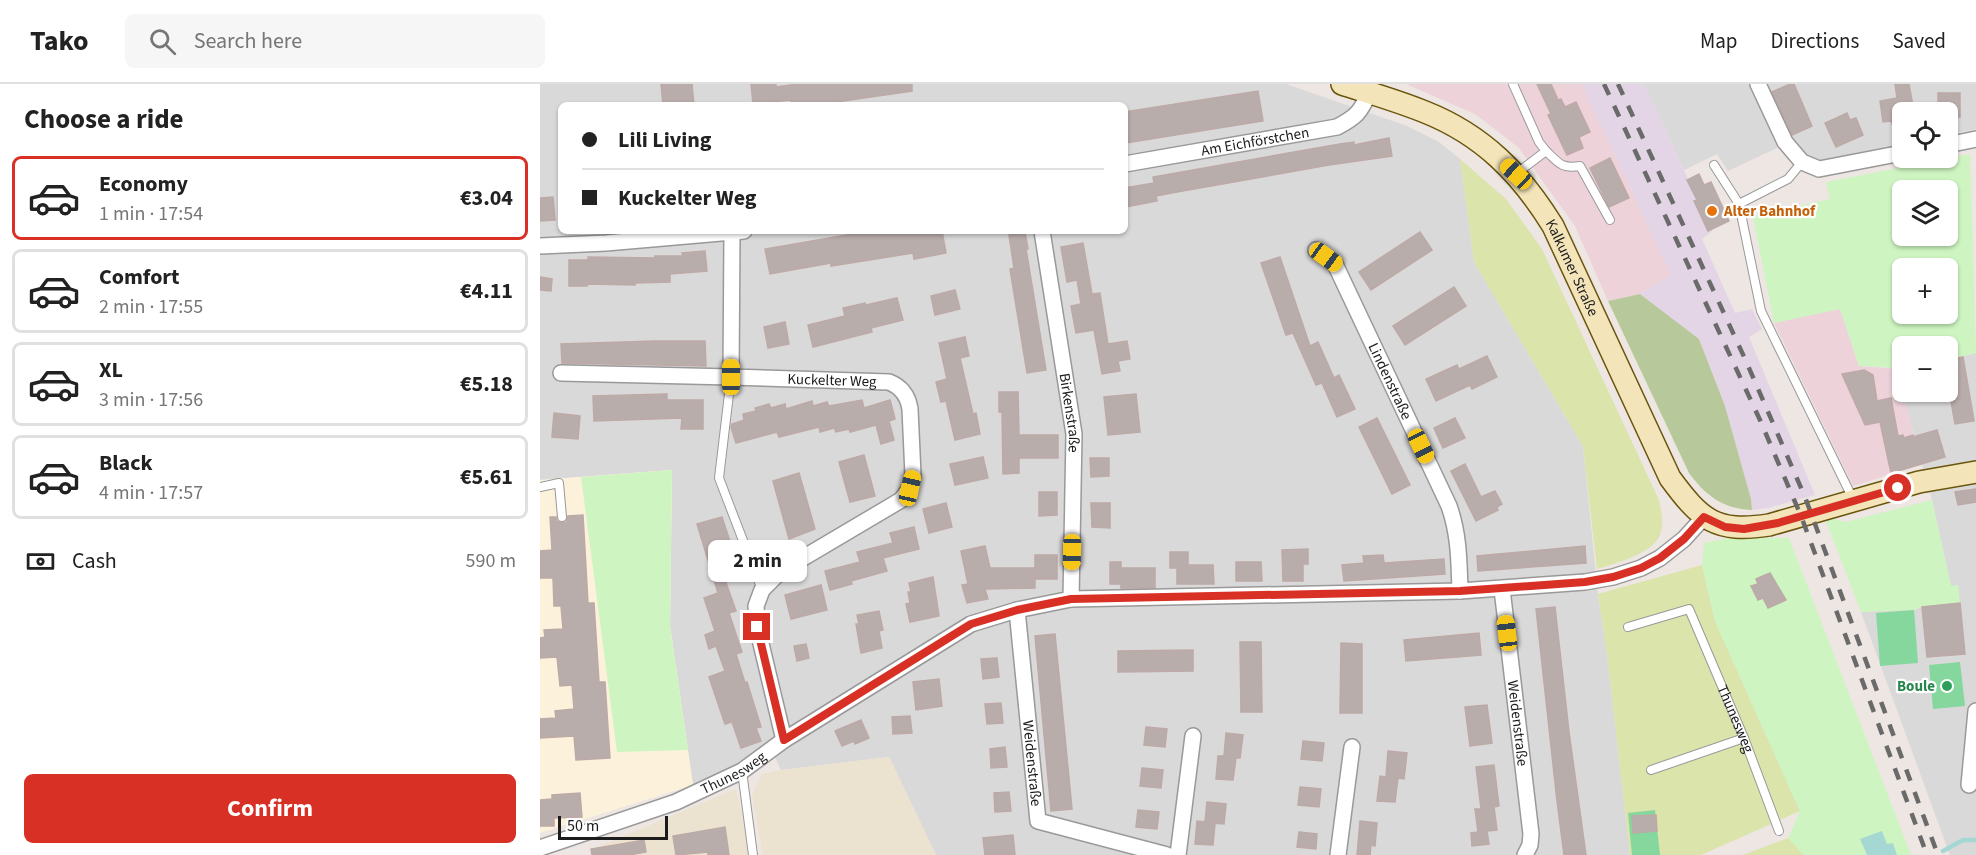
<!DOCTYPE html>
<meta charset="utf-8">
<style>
body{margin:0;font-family:"Source Sans 3",sans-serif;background:#f6f6f6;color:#222;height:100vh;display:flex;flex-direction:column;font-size:22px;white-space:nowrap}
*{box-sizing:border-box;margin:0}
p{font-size:20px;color:#767676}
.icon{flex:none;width:33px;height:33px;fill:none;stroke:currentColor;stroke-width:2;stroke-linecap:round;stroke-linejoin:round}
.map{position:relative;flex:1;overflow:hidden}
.drawer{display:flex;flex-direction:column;background:#fff;width:540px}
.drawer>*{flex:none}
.guide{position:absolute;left:18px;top:18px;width:570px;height:132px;border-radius:9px;box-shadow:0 2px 4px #0004;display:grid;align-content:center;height:132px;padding:0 24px;background:#fff}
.tools{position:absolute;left:1352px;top:18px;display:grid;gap:12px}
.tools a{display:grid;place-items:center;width:66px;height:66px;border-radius:9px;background:#fff;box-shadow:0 2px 4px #0004;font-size:30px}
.scale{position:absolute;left:18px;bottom:15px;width:110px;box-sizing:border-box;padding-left:6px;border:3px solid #1c1c1c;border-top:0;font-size:16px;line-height:21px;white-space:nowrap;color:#1c1c1c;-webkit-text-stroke:4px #fff;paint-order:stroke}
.end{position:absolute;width:27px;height:27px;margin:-14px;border:8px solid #d93025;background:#fff;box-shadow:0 0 0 3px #fff}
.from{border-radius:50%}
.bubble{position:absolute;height:42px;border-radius:9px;background:#fff;box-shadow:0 2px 4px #0004;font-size:20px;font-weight:700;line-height:42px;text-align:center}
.car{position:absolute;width:18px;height:36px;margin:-18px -9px;border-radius:8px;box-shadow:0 0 4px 2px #0007;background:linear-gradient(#f5c518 24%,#345 0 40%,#f5c518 0 76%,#345 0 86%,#f5c518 0)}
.guide b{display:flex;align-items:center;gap:21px;height:57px;font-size:22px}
.guide b+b{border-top:2px solid #e0e0e0}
.guide i{width:15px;height:15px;background:#222}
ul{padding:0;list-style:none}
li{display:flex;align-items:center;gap:18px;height:84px;margin:0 12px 9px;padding:0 12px;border:3px solid #e0e0e0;border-radius:9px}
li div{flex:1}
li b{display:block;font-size:22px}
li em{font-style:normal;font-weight:700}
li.active{border-color:#d93025}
li>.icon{width:54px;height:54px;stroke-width:1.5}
h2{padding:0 24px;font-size:27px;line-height:72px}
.pay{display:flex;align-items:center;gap:15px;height:66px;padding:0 24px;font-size:22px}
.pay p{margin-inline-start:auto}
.button{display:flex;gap:12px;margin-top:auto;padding:12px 24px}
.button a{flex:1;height:69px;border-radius:9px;background:#d93025;color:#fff;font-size:24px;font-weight:700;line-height:69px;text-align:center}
header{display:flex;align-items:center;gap:36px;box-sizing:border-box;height:84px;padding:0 30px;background:#fff;border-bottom:2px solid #e0e0e0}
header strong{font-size:28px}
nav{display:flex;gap:33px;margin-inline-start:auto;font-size:21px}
.search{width:420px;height:54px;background:#f6f6f6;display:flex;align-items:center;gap:15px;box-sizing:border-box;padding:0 21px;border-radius:9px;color:#767676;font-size:22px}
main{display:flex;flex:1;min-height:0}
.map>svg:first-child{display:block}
.residential{fill:#dad9d9;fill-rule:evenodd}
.commercial{fill:#edd2da}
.industrial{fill:#e3d5e5}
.education{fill:#fcf2dc}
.farmland{fill:#ebe3cf}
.grass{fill:#dae4ab}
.forest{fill:#b7c99a}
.park{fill:#cef5c1;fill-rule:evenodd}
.pitch{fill:#85d79d}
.water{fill:#a6d8d3}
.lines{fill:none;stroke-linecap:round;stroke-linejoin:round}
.stream{stroke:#a6d8d3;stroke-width:4.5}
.building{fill:#b9adac;stroke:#bda9a6;stroke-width:1.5}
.service-casing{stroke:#999;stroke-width:10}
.minor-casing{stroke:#999;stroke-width:18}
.secondary-casing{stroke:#6a550c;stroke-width:24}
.service{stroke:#fff;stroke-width:8}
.minor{stroke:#fff;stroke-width:15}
.secondary{stroke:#f4e4b9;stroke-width:21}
.rail{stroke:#6a6a6a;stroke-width:4.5;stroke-dasharray:12 12;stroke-linecap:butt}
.route{stroke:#d93025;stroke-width:8}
.food-dot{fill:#e8710a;stroke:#fff;stroke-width:2}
.leisure-dot{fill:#2e9e5b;stroke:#fff;stroke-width:2}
.labels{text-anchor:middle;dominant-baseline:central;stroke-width:4.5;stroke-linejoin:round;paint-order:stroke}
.street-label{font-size:15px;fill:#1c1c1c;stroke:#fff}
.food-label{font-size:15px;font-weight:bold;fill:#c56008;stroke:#fff;text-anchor:start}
.leisure-label{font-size:15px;font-weight:bold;fill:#27864d;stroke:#fff;text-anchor:end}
</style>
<header>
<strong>Tako</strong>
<div class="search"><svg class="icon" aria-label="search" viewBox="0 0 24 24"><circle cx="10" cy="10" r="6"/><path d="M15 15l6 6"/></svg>Search here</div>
<nav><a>Map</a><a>Directions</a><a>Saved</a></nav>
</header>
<main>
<section class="drawer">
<h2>Choose a ride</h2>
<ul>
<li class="active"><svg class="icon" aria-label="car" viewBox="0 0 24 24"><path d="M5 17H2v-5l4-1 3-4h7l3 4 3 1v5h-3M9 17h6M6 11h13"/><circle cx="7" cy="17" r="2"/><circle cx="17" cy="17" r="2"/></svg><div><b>Economy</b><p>1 min · 17:54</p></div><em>€3.04</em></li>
<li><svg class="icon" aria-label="car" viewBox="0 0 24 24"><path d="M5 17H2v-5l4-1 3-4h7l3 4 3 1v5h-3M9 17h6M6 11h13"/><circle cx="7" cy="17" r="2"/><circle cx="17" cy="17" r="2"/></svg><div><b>Comfort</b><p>2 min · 17:55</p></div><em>€4.11</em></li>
<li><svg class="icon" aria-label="car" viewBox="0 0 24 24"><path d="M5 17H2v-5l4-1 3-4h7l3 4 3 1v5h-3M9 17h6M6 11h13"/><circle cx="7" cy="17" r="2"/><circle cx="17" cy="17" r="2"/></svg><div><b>XL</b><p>3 min · 17:56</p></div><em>€5.18</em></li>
<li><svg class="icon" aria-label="car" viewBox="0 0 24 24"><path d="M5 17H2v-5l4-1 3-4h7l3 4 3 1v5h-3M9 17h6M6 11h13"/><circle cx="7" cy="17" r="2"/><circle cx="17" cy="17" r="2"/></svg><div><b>Black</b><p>4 min · 17:57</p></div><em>€5.61</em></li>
</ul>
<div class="pay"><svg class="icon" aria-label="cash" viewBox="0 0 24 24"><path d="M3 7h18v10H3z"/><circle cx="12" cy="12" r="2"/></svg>Cash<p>590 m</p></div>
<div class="button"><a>Confirm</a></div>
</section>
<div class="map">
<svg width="1436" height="771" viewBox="0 0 1436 771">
<rect width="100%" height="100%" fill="#ede6e2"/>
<g class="residential">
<path d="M0 0H746L867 42 899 58 920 75 934 178 1043 362 1058 511 1067 570 1090 771H396L349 673 241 686 229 660 195 681 153 701 130 542 132 386 0 396ZM21 21H585V147H21Z"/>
<polygon points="1104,0 1436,0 1436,45 1407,51 1407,28 1362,28 1362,61 1281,78 1267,72 1254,56 1188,87 1177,70 1144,86"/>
<polygon points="1436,269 1436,771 1410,771 1321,528 1420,519 1411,502 1392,416 1362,308 1407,308 1407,276"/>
</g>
<g class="commercial">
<polygon points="866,0 1042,0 1131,191 1100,210 1068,217 1035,142 978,63 935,30"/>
<polygon points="1300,224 1319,282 1357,285 1381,381 1313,402 1234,239"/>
</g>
<polygon class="industrial" points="1042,0 1104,0 1172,147 1162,155 1195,229 1212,225 1222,245 1209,253 1275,411 1228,424 1212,426 1211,415 1185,322 1159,255 1100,210 1131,191"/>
<polygon class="education" points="132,386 130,542 153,701 0,749 0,396"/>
<g class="farmland">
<polygon points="349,673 396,771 223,771 212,711 222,690 241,686"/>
<polygon points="196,705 211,771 55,771 55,764"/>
</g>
<g class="grass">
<path d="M920 75 966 115 1002 165 1119 416C1121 428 1125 441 1119 453 1111 470 1073 480 1057 485L1043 362 934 178Z"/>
<polygon points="1162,481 1175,537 1260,727 1161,771 1090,771 1067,570 1058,510"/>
<polygon points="1248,754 1264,771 1203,771"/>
</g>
<path class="forest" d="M1100 210 1159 255 1185 322 1211 415 1212 426C1183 425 1165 411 1149 389L1068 217Z"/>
<g class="park">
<path d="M1430 70 1436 269 1407 276V262H1362V284L1319 282 1300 225 1234 239 1213 133 1290 115 1286 98ZM1407 106V152H1362V106ZM1362 184H1407V230H1362Z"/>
<polygon points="132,386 130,542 148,666 77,668 41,393"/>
<polygon points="1392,416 1411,502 1418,501 1420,519 1382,523 1374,526 1321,528 1286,437 1295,435 1306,438"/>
<polygon points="1188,454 1249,454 1371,771 1264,771 1248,754 1260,727 1175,537 1162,481 1164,459"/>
</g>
<g class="pitch">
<polygon points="1374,526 1378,579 1340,582 1336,529"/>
<polygon points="1420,578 1425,622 1393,625 1389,581"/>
<polygon points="1115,726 1120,771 1092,771 1088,729"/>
</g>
<polygon class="water" points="1342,747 1347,760 1353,759 1357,771 1327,771 1320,755"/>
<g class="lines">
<polyline class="stream" points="1403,767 1423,756 1436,756"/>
</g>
<g class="building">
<polygon points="121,0 152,0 154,21 123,21"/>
<polygon points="211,0 236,0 236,3 258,0 372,0 372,7 296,18 297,21 251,21 251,16 213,20"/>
<polygon points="997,0 1011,0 1018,16 1021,15 1025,23 1036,18 1050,48 1039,53 1043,64 1027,71 1008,31 1011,30"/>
<polygon points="1250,0 1254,0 1272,42 1252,51 1232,8"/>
<polygon points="1355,0 1369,0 1374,28 1362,28 1362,39 1352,40 1351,37 1343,38 1340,17 1357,14"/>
<polygon points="718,7 723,37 585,59 585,28"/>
<polygon points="1398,9 1420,9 1420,33 1407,33 1407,28 1398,28"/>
<polygon points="1307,29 1310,36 1316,34 1323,51 1296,63 1285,39"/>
<polygon points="849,54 852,72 789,81 637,108 616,112 617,117 585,123 585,104 614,99 613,93 800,60 814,58 814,61"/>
<polygon points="1070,74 1089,114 1069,123 1050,84"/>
<polygon points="1159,90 1164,101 1171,98 1189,137 1168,147 1154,117 1157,116 1147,96"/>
<polygon points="13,113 15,136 0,137 0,114"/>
<polygon points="330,147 402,147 406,169 374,175 373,169 291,182 291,179 230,190 225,165"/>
<polygon points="485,148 488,165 486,165 506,286 487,289 470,185 474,184 469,151"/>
<polygon points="880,148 892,166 831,206 819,188"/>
<polygon points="543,159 552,210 560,209 568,260 587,257 590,275 578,277 580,287 562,290 554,246 536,249 531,222 541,220 537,196 527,198 521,163"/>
<polygon points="165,167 167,187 130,190 130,198 95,199 95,201 47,200 47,202 29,202 29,176 48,176 48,173 115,174 115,172 143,172 142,169"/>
<polygon points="740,173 770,262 778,258 794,294 799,291 815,325 797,333 782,299 776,301 753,249 746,251 721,179"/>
<polygon points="0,193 12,195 11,207 0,206"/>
<polygon points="914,203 926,222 865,261 853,242"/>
<polygon points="415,206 420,225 395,231 391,212"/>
<polygon points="357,214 363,236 331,244 332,248 273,263 268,241 305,232 303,224 325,219 326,221"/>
<polygon points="245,238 249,260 228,264 224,243"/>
<polygon points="425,253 429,272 420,274 433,330 436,329 440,350 415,356 406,317 401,318 396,298 407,295 399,259"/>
<polygon points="115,257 165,257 166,282 22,279 21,260"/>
<polygon points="947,272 957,293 932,305 930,301 896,317 886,295 917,281 919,285"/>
<polygon points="1423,273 1434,337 1415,340 1409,306 1407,307 1407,276"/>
<polygon points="1324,286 1333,291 1337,317 1351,314 1358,352 1363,351 1364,354 1373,351 1373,353 1397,346 1405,373 1351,389 1340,338 1325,341 1302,290"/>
<polygon points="459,308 478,308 479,351 518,351 518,374 479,374 479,389 463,390 462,328 459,328"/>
<polygon points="127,310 127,316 163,316 163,345 141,345 142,334 54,337 53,312"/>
<polygon points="596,310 600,348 568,351 564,313"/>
<polygon points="322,316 324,324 350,316 355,335 349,337 354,356 341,360 336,341 310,348 309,345 296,348 294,344 280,348 279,343 239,353 237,348 196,359 191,343 192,340 204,336 203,330 216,327 215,324 229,320 231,324 245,320 246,325 272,317 273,322 287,318 289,322"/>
<polygon points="14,329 40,332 38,355 12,353"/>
<polygon points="837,334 870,401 852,410 819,343"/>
<polygon points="915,334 925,354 903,364 894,344"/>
<polygon points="324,371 335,412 310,418 299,378"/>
<polygon points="443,373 448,394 415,401 410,380"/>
<polygon points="550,374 569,374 569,392 551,393"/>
<polygon points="925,380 941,413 955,407 962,420 957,423 958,426 936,437 911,387"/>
<polygon points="259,389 275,445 249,455 233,397"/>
<polygon points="1436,405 1436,418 1418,421 1415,408"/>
<polygon points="499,408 517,408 517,431 499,432"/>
<polygon points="406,419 412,443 389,449 383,425"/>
<polygon points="551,419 570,419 570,444 552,443"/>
<polygon points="43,431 48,519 54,519 59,598 65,598 70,674 36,676 34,652 0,654 0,635 16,634 15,627 34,625 32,601 20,602 17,573 0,574 0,554 5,553 4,546 23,545 21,522 14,522 13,494 0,494 0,467 12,466 10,433 16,433 17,437 22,439 26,438 28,432"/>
<polygon points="182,433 200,488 184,493 196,527 189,529 202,568 196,570 205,599 207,598 221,643 216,644 221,657 201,664 192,638 185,640 169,593 185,587 176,562 169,565 165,551 175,547 164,514 178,509 157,440"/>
<polygon points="374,443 379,465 343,474 347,487 311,497 312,500 290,506 285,487 320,478 317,468 353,459 350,449"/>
<polygon points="445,462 450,484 495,484 495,504 445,505 448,515 427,519 422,501 428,500 421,467"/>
<polygon points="1045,462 1046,479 938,487 937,472"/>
<polygon points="768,465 768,480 763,480 763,497 743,497 742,466"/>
<polygon points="630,468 648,468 648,481 673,481 674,500 637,500 637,484 630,484"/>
<rect x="495" y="471" width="22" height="24"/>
<polygon points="843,471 844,479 904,475 905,490 804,497 802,481 824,479 823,472"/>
<polygon points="570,478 581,478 581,484 615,484 615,504 581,504 581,500 570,500"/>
<polygon points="696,478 721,478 722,497 696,497"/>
<polygon points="1230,489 1246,516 1228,524 1223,514 1218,516 1211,502 1218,500 1216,495"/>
<polygon points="393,493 399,532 370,538 366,520 370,519 368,508 371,508 369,499"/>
<polygon points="281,501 287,526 251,535 245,511"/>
<polygon points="1420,519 1425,570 1387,573 1382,523"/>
<polygon points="1015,523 1029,648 1046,771 1024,771 1017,717 996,525"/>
<polygon points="339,527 343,546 339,547 342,564 321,569 316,540 319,540 317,531"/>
<polygon points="939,549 941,571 866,577 864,556"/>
<polygon points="515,550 532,725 511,727 495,552"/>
<polygon points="700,558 721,558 722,628 701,628"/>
<polygon points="801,559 822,560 822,629 800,629"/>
<polygon points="266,560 269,574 257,577 254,562"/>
<polygon points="653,566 653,587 578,588 578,567"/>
<polygon points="457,574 459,593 443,595 441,575"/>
<polygon points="399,595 402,622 376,626 373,598"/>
<polygon points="461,619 463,639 447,640 445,620"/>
<polygon points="947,621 952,659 930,662 925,623"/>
<polygon points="370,632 372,649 353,650 352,633"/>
<polygon points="321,636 329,654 315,660 314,657 302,662 295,647"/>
<polygon points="606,643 627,645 625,663 604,661"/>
<polygon points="686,649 703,651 700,674 696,674 693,696 676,695 678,672 684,672"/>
<polygon points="763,657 784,659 782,677 761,675"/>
<polygon points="465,663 467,683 451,684 450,665"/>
<polygon points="848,667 867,669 864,695 858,694 855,718 837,717 840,692 846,693"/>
<polygon points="954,681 959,722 954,723 957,746 947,747 949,760 932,762 931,749 938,748 935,725 941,725 936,683"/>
<polygon points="602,684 623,686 621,704 600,702"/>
<polygon points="760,703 781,705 779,723 758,721"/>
<polygon points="469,708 471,727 455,728 454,709"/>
<polygon points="40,709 42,733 14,734 14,742 0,742 0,716 12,715 12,711"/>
<polygon points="667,718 686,720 684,740 671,739 675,739 673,761 655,760 657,737 665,738"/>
<polygon points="598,726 619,728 617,745 596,743"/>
<polygon points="1116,731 1117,747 1093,749 1092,732"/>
<polygon points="820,737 837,739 835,762 831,761 830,771 817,771"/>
<polygon points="185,743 189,771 168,771 168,768 136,771 133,752"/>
<polygon points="759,748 777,750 776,765 757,763"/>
<polygon points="473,751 475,771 445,771 443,754"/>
<polygon points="104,756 106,768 89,771 52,771 51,765"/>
</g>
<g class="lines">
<defs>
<g id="service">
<polyline points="973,0 999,58 1006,67 977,89"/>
<path d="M1006 67C1019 79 1021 85 1040 82L1070 136"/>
<polyline points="1262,78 1248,95 1199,120 1221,227 1313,415"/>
<polyline points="1174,81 1199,120"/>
<polyline points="191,293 179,394 222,506"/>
<polyline points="0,403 19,399 22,433"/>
<path id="s1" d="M1088 543 1149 525 1204 654 1239 747"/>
<polyline points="1111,686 1204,654"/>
<polyline points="202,687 213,771"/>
</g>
<g id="minor">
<polyline points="1218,0 1245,58 1262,78 1279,85 1362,69"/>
<polyline points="1407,61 1436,55"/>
<path id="s2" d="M585 80 797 43C816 33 820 29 829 9"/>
<path id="s3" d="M502 147 534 350 531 515"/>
<path id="s4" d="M192 148 191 293 349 298C362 303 368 312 370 325L373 391 370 404 361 416 241 487 222 506 216 522 217 543 244 656"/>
<polyline points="0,162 66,159 204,147"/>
<path id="s5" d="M776 166 795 180 909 422C919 450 919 477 920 507"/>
<polyline points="21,289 191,293"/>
<path id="s6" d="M962 505 991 750 990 761 985 771"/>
<path id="s7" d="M477 526 498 737 627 771"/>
<polyline points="1429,701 1436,627"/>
<path id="s8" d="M0 764 136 718 202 687 244 656 431 540 477 526 531 515 920 507 1045 498 1073 493 1101 484 1120 474 1144 455 1164 433"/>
<polyline points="638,771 653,652"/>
<polyline points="798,771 812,663"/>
</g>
<g id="secondary">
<path id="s9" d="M802 0C830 9 858 17 885 28 943 51 981 90 1013 142L1130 394C1161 436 1175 449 1229 441L1379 398 1436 388"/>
</g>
</defs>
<use href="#service" class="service-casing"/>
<use href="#minor" class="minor-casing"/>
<use href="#secondary" class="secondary-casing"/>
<use href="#service" class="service"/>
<use href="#minor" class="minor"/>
<use href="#secondary" class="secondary"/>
<g class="rail">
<polyline points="1064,0 1220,336 1261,432 1387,771"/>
<polyline points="1078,0 1206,277 1265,413 1398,771"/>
</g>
</g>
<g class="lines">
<polyline class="route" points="217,543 244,656 431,540 477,526 531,515 920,507 1045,498 1073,493 1101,484 1120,474 1144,455 1164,433 1185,443 1204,445 1238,439 1358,404"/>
</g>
<circle class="food-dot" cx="1172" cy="127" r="6"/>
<circle class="leisure-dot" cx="1407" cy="602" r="6"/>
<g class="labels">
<g class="street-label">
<text stroke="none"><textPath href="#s2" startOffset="132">Am Eichförstchen</textPath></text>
<text stroke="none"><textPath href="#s9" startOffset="308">Kalkumer Straße</textPath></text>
<text stroke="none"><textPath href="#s4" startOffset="246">Kuckelter Weg</textPath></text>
<text stroke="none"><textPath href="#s5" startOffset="153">Lindenstraße</textPath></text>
<text stroke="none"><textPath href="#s3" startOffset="184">Birkenstraße</textPath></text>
<text stroke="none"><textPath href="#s1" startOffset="183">Thunesweg</textPath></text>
<text stroke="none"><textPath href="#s6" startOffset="135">Weidenstraße</textPath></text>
<text stroke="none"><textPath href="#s7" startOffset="154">Weidenstraße</textPath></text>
<text stroke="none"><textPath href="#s8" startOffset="208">Thunesweg</textPath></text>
</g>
<g class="food-label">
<text x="1184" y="127">Alter Bahnhof</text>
</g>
<g class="leisure-label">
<text x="1395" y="602">Boule</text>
</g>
</g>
</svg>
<div class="tools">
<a><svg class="icon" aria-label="locate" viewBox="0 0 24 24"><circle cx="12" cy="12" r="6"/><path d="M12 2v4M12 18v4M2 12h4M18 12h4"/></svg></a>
<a><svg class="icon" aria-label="layers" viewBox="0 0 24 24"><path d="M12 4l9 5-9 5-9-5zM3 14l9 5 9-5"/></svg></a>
<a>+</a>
<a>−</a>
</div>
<div class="scale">50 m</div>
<i class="end from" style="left:1358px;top:404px"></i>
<i class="end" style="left:217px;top:543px"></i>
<div class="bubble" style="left:168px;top:456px;width:99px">2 min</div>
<i class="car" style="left:976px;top:90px;rotate:313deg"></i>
<i class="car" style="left:786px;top:173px;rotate:126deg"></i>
<i class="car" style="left:191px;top:293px;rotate:0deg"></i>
<i class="car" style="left:881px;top:362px;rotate:154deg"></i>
<i class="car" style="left:370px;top:404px;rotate:13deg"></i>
<i class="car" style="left:532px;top:468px;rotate:181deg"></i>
<i class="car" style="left:967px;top:549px;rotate:353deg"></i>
<div class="guide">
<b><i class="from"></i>Lili Living</b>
<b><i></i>Kuckelter Weg</b>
</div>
</div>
</main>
